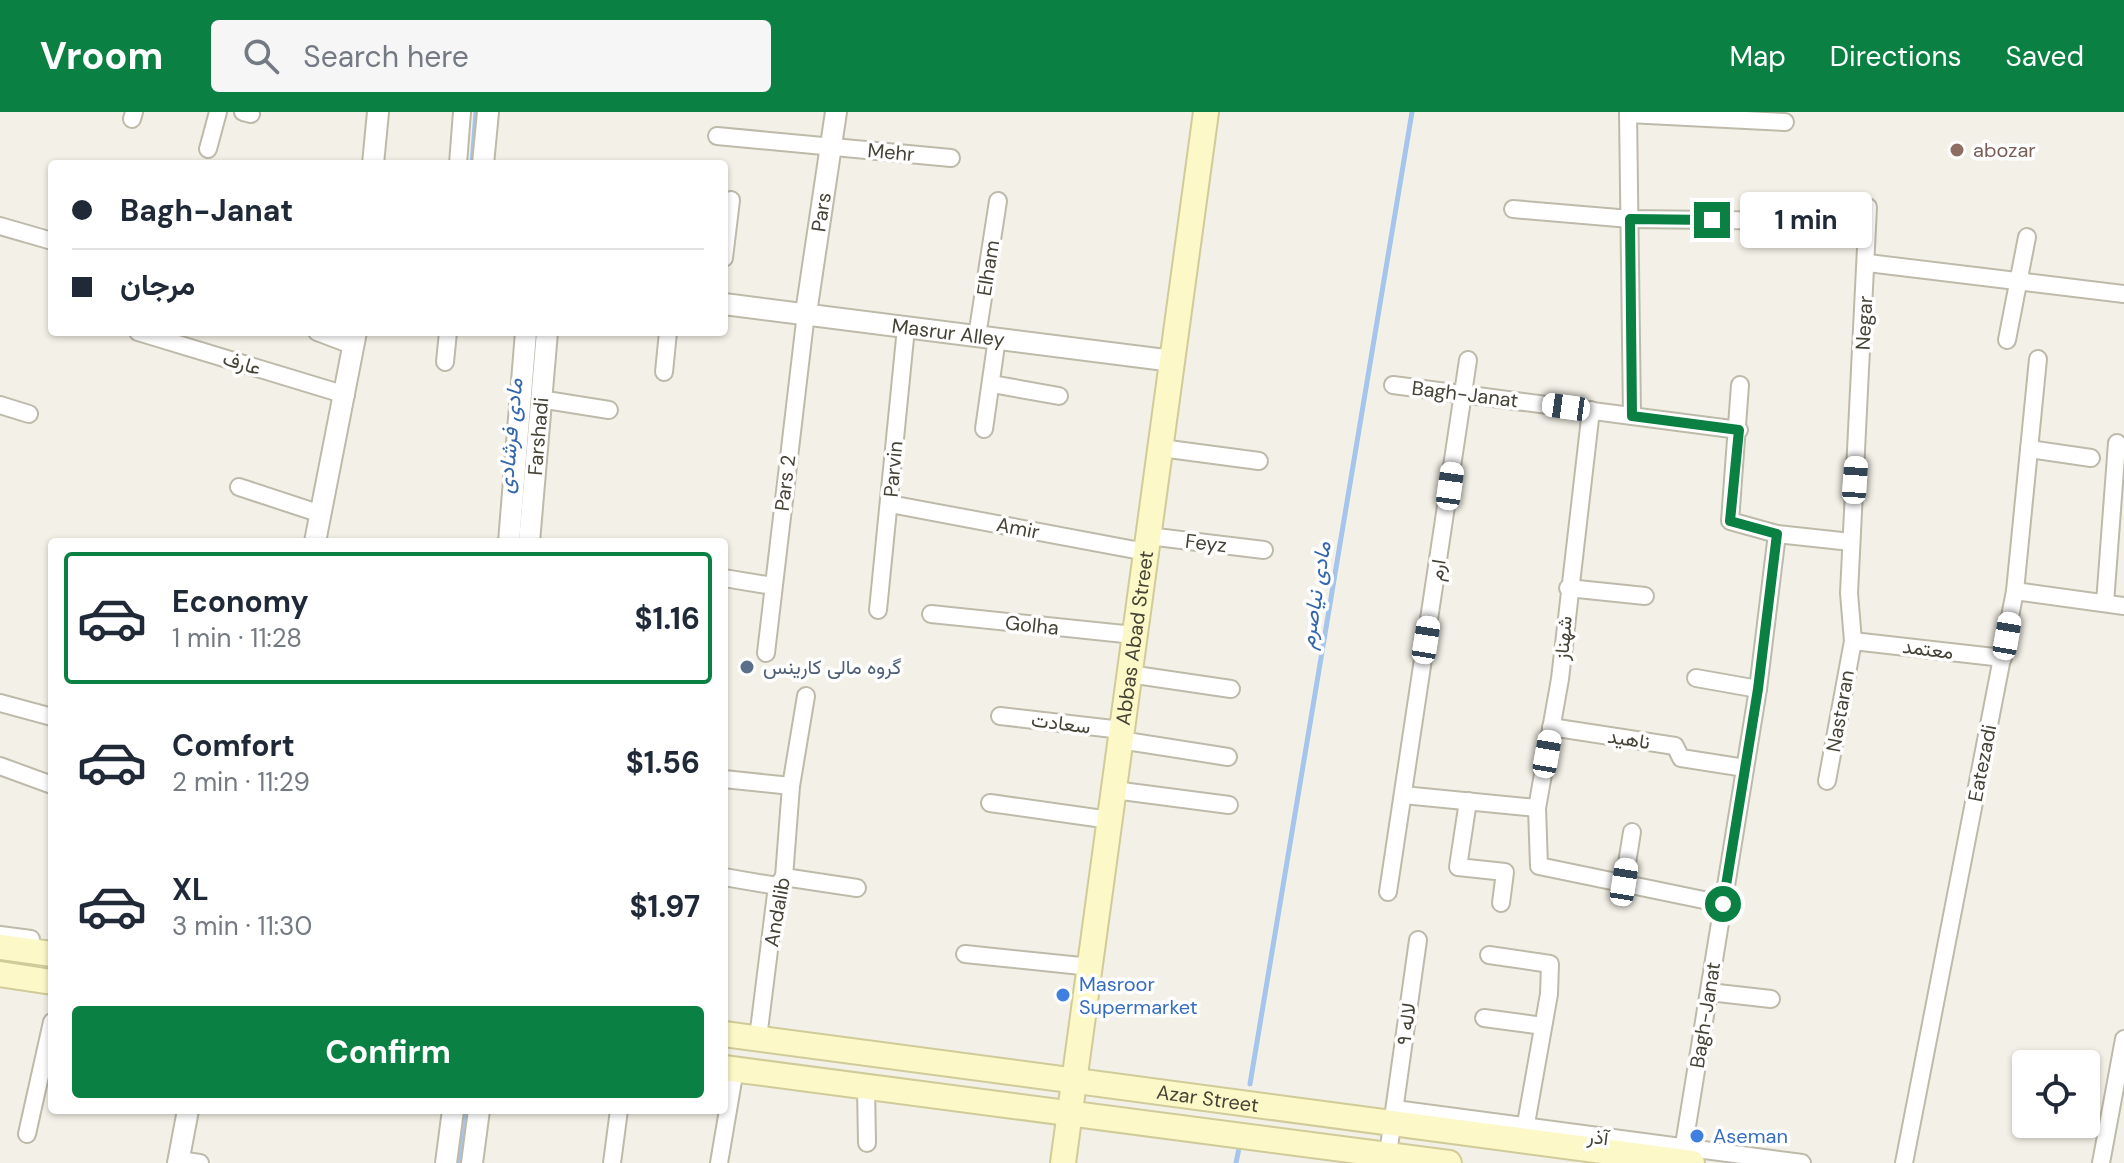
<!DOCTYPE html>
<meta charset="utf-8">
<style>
body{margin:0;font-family:"DM Sans",Vazirmatn,sans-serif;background:#f6f6f7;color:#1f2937;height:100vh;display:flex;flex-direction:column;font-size:30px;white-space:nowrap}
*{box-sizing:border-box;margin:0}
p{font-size:26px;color:#747a83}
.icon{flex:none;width:44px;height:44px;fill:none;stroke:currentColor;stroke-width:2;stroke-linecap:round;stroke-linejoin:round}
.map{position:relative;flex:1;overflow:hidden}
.details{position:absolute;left:48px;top:426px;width:680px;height:576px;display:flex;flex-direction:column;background:#fff;border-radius:8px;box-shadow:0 2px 6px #0004}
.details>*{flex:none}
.top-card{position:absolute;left:48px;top:48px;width:680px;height:176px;border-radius:8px;box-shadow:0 2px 6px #0004;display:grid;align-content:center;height:176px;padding:0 24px;background:#fff}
.tools{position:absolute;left:2012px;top:938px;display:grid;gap:16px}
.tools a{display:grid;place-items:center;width:88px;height:88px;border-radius:8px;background:#fff;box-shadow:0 2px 6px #0004;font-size:40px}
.end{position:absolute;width:36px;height:36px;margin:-18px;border:10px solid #0b8043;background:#fff;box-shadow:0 0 0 4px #fff}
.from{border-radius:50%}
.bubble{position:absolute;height:56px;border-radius:8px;background:#fff;box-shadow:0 2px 6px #0004;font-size:26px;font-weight:700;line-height:56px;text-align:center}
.car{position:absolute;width:24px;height:48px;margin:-24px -12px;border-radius:10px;box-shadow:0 0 6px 2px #0007;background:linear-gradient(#fff 24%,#345 0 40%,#fff 0 76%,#345 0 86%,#fff 0)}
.top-card b{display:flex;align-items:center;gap:28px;height:76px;font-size:30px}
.top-card b+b{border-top:2px solid #e0e1e3}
.top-card i{width:20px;height:20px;background:#1f2937}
ul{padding:14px 0 0;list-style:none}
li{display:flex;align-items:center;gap:24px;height:132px;margin:0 16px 12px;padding:0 8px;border:4px solid transparent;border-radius:8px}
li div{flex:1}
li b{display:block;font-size:30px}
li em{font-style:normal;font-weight:700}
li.selected{border-color:#0b8043}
li>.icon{width:72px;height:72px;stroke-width:1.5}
.action{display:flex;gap:16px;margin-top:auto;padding:16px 24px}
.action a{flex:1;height:92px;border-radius:8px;background:#0b8043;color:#fff;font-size:32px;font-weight:700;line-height:92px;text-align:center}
header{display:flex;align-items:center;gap:48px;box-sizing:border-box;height:112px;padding:0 40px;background:#0b8043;color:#fff}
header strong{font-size:38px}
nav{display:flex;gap:44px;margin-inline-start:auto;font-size:28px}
.search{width:560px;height:72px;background:#f6f6f7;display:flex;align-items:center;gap:20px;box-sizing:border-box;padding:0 28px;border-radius:8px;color:#747a83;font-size:30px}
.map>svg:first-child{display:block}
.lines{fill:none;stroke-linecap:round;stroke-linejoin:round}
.stream{stroke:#a6c5ed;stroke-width:5}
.minor-casing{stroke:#bebaaa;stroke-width:20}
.tertiary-casing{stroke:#bebaaa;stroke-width:24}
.secondary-casing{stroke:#d0cb98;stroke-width:28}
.minor{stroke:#fff;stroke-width:16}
.tertiary{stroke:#fff;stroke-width:20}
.secondary{stroke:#fcf8c8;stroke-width:24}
.route{stroke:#0b8043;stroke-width:10}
.education-dot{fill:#8d6e63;stroke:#fff;stroke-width:3}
.service-dot{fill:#5c6f8a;stroke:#fff;stroke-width:3}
.shop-dot{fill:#3f7fe0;stroke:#fff;stroke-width:3}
.labels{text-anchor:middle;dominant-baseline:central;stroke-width:7;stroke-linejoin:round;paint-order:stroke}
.education-label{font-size:20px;fill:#785e54;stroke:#fff;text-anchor:start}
.street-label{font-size:20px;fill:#454236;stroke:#fff}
.service-label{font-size:20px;fill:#4e5e75;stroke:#fff;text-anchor:start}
.shop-label{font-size:20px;fill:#366cbe;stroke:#fff;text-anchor:start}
.water-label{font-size:22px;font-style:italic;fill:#3566ac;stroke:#fff}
</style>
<header>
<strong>Vroom</strong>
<div class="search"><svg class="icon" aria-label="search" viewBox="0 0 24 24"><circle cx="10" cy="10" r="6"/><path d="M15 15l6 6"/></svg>Search here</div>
<nav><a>Map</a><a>Directions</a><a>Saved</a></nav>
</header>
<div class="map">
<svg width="2124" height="1051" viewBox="0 0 2124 1051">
<rect width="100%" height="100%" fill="#f3f1e7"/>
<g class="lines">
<g class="stream">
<polyline points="472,52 476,0"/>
<polyline points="1250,972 1412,0"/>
<polyline points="460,1051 466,998"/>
<polyline points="1236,1051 1239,1036"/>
</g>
<defs>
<g id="minor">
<polyline points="243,0 251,2"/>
<polyline points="1628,0 1632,304"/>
<polyline points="1628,2 1785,10"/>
<polyline points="132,7 134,0"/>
<polyline points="717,24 951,46"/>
<polyline points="208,37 218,0"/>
<polyline points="458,52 462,0"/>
<polyline points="1513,97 1630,107 1793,109"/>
<polyline points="0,114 52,129"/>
<polyline points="724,146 731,88"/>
<polyline points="1868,151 2124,182"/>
<polyline points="138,220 346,283"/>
<polyline points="317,220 354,234"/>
<polyline points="977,224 998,89"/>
<polyline points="2007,228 2027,125"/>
<polyline points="445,250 448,220"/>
<polyline points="664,260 668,220"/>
<polyline points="992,272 1059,284"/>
<polyline points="1393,273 1739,318"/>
<polyline points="1740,273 1730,409 1777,422 1851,430"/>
<polyline points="540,287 609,298"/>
<polyline points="0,293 29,302"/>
<polyline points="1591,298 1560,567 1537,696 1539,754 1723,792"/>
<polyline points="984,317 997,226"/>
<polyline points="1161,336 1259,349"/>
<polyline points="2029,337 2091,346"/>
<polyline points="239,375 321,402"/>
<polyline points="890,392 1146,440"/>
<polyline points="1148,424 1264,438"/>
<polyline points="724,466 773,474"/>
<polyline points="1568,476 1645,484"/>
<polyline points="2015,479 2124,494"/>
<polyline points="2105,491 2117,331"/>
<polyline points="878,498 906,216"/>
<polyline points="931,502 1134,523"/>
<polyline points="1853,529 2003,546"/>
<polyline points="766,541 806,201"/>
<polyline points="1129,562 1231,577"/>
<polyline points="1696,566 1758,577"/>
<polyline points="0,591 52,605"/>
<polyline points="1000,604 1122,618"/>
<polyline points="1551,615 1675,634 1681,646 1745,656"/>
<polyline points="1120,628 1228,645"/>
<polyline points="0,654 52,673"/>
<polyline points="724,667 791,674"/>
<polyline points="1827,669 1853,529 1849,481 1868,95"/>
<polyline points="1114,678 1229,693"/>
<polyline points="1403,683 1537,696"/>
<polyline points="1468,689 1458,755 1505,760 1501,791"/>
<polyline points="990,691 1110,708"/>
<polyline points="724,765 777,774"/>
<polyline points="784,765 857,776"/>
<polyline points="1624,770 1632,720"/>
<polyline points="1388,780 1468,248"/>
<polyline points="0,823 31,827"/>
<polyline points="965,842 1091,855"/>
<polyline points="1489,843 1550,852 1549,882 1524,1023"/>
<polyline points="1709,880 1771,887"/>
<polyline points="1484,906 1543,914"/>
<polyline points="758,926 777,774 784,765 791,674 806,584"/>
<polyline points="866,975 867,1031"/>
<polyline points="1395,997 1802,1051"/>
<polyline points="27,1022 52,910"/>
<polyline points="178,1048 200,1051"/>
<polyline points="1387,1049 1418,828"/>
<polyline points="612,1051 619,998"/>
<polyline points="719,1051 735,957"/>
<polyline points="1681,1051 1758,577 1777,422"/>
<polyline points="1904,1051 2015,479 2038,247"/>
<polyline points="2101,1051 2124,927"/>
</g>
<g id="tertiary">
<polyline points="373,52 378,0"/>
<polyline points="483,52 488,0"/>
<path id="s1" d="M724 192 1173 249"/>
<path id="s2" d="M806 201 836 0"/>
<polyline points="315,430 356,220"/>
<polyline points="509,430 526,220"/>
<path id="s3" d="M529 430 547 220"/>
<polyline points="178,1051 188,998"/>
<polyline points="446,1051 453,998"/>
<polyline points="472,1051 479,998"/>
</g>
<g id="secondary">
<polyline points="0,835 52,842"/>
<polyline points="0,862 52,870"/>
<path id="s4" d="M724 922 1692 1051"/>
<polyline points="724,956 1449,1051"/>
<path id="s5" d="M1063 1051 1206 0"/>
</g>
</defs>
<use href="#minor" class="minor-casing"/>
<use href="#tertiary" class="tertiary-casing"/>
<use href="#secondary" class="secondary-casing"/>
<use href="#minor" class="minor"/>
<use href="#tertiary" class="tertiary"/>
<use href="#secondary" class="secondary"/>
</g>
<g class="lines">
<polyline class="route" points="1712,108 1630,107 1632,304 1739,318 1730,409 1777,422 1758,577 1723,792"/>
</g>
<circle class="education-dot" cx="1957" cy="38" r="8"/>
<circle class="service-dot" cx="747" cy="555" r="8"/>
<g class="shop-dot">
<circle cx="1063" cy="883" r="8"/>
<circle cx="1697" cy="1024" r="8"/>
</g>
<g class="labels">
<g class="education-label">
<text x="1973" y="38">abozar</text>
</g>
<g class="street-label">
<text transform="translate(891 40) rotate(5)">Mehr</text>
<text stroke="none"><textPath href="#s2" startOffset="102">Pars</textPath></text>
<text transform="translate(988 156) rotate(-81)">Elham</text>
<text transform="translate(1864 211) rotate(-87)">Negar</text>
<text stroke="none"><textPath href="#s1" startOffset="226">Masrur Alley</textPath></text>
<text transform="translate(242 251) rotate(17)">عارف</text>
<text transform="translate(1465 282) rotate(7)">Bagh-Janat</text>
<text stroke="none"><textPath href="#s3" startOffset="106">Farshadi</textPath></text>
<text transform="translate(893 357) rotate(-85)">Parvin</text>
<text transform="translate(785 371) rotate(-83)">Pars 2</text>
<text transform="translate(1018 416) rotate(11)">Amir</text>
<text transform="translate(1206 431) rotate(7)">Feyz</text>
<text transform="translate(1437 458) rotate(-81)">ارم</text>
<text transform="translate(1032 513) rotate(6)">Golha</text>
<text stroke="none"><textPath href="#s5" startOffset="530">Abbas Abad Street</textPath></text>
<text transform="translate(1563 526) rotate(-85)">شهناز</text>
<text transform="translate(1928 537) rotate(7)">معتمد</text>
<text transform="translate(1840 599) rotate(-80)">Nastaran</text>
<text transform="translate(1061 611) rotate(7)">سعادت</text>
<text transform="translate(1629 627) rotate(9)">ناهید</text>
<text transform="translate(1982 651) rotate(-79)">Eatezadi</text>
<text transform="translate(777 800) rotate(-80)">Andalib</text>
<text transform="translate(1705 903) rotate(-81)">Bagh-Janat</text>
<text transform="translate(1406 912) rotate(-82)">۹ لاله</text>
<text stroke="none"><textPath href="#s4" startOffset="488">Azar Street</textPath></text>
<text transform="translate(1598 1025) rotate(7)">آذر</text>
</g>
<g class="service-label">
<text x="763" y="555">گروه مالی کارینس</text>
</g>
<g class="shop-label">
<text x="1079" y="872">Masroor<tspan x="1079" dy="23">Supermarket</tspan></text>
<text x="1713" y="1024">Aseman</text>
</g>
<g class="water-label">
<text transform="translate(510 324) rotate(-85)">مادی فرشادی</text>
<text transform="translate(1315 483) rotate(-81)">مادی نیاصرم</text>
</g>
</g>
</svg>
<div class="tools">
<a><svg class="icon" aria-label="locate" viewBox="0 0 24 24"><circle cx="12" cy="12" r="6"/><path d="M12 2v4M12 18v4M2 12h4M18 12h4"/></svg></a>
</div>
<i class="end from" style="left:1723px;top:792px"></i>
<i class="end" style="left:1712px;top:108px"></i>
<div class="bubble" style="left:1740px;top:80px;width:132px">1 min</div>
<i class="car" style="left:1566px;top:295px;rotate:278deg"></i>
<i class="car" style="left:1855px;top:368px;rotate:4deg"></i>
<i class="car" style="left:1450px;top:374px;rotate:8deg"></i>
<i class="car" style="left:2007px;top:524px;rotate:10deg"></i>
<i class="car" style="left:1426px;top:528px;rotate:9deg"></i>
<i class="car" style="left:1547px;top:642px;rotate:10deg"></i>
<i class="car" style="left:1624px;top:770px;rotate:9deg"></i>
<div class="top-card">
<b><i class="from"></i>Bagh-Janat</b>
<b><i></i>مرجان</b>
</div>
<section class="details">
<ul>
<li class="selected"><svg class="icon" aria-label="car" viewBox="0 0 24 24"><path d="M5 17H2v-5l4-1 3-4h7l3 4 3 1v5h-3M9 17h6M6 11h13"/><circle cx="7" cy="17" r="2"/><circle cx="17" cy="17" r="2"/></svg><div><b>Economy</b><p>1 min · 11:28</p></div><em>$1.16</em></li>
<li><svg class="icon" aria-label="car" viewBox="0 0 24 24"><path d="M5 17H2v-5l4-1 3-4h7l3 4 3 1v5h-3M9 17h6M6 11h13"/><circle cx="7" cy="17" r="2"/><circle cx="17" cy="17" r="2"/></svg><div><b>Comfort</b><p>2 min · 11:29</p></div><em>$1.56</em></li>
<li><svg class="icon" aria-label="car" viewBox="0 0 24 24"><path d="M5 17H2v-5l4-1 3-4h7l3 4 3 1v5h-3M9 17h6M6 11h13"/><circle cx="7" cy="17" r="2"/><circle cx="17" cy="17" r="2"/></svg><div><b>XL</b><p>3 min · 11:30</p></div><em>$1.97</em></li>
</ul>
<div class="action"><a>Confirm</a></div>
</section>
</div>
